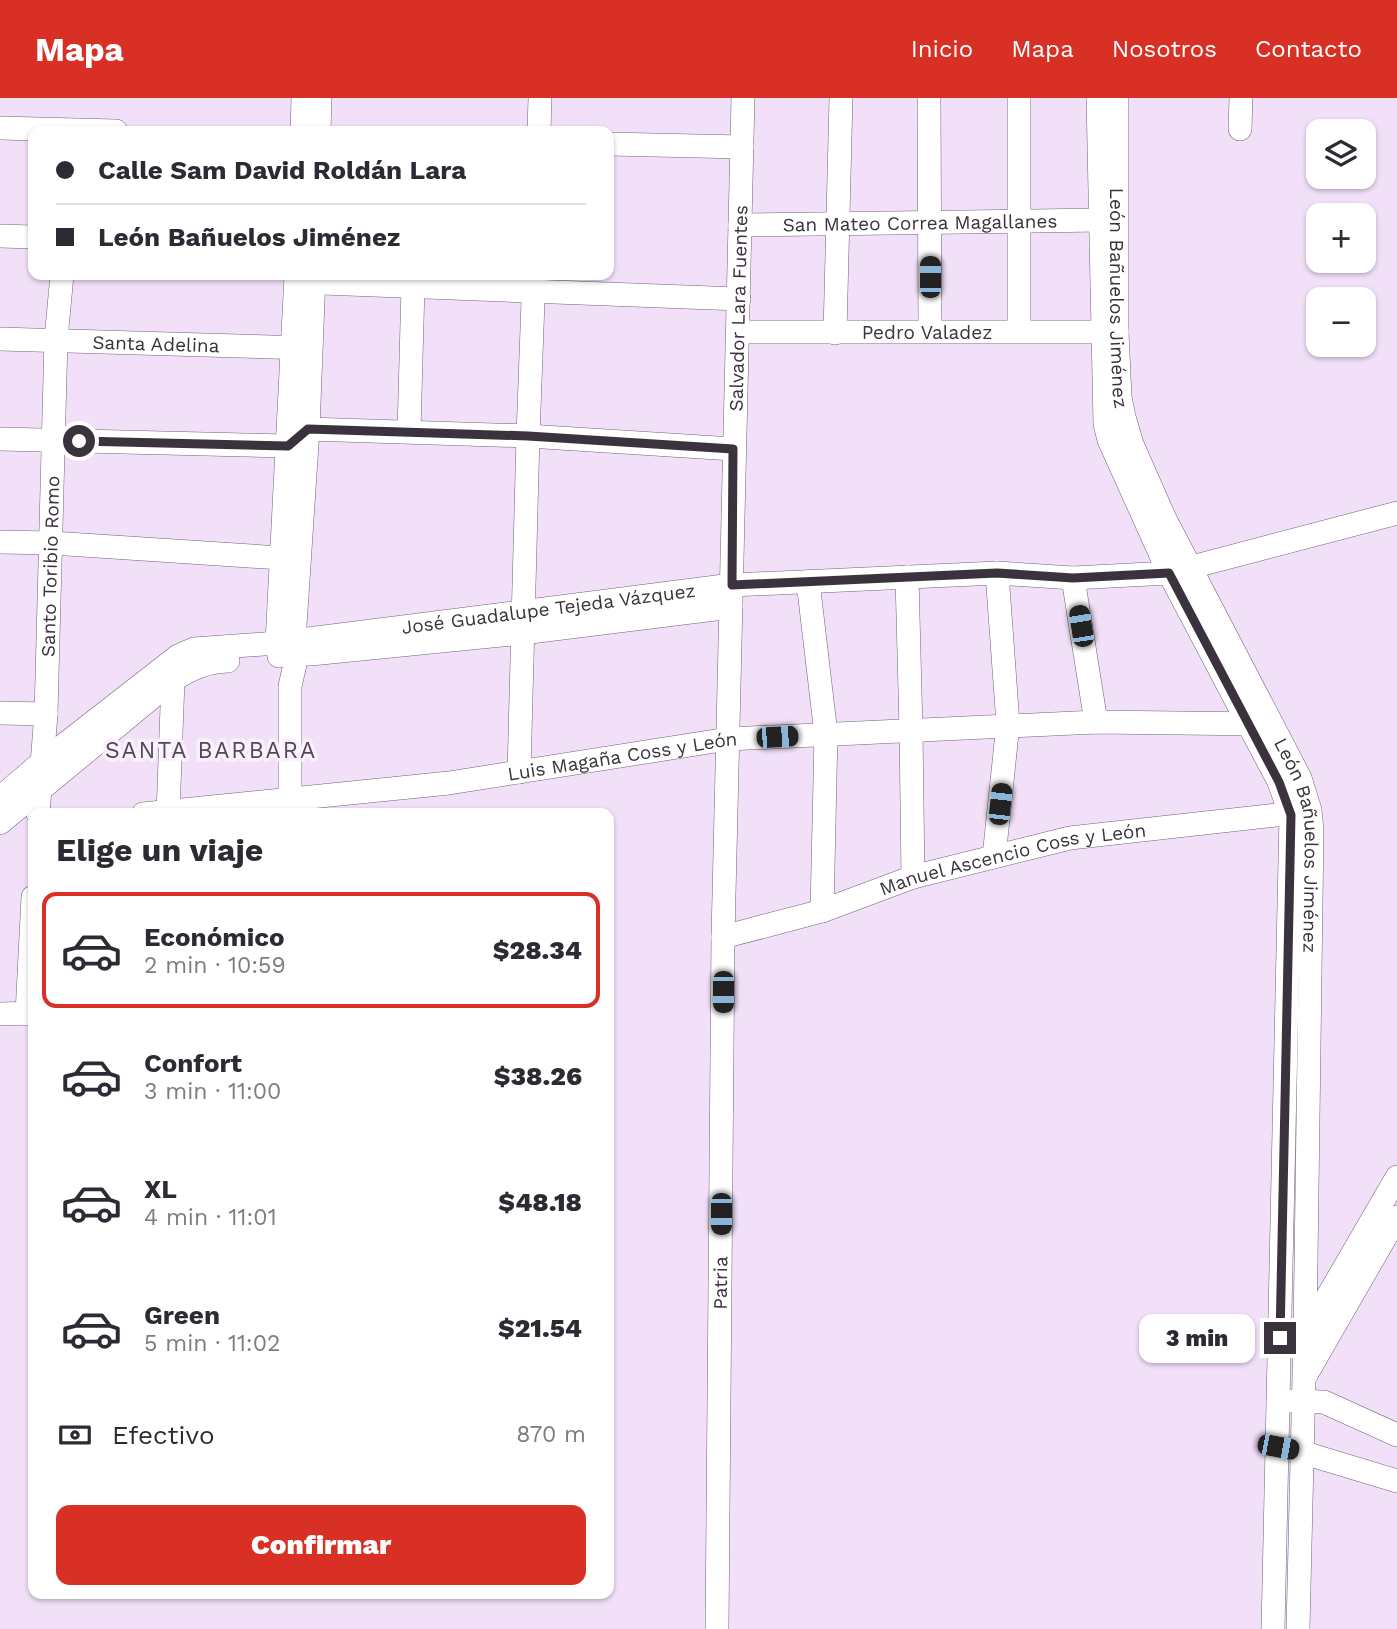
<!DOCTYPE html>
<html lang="es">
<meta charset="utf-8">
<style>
body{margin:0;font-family:"Work Sans",sans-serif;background:#f7f7f7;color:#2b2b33;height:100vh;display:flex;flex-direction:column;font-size:26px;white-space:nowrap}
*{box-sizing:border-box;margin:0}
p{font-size:23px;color:#7c7c81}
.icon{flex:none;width:38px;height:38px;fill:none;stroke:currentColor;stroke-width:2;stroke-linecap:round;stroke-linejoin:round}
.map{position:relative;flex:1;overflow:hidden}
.panel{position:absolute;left:28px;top:710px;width:586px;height:791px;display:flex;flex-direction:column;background:#fff;border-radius:14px;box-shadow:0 2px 5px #0004}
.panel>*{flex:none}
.hud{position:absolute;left:28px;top:28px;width:586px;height:154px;border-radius:14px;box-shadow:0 2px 5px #0004;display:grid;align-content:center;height:154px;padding:0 28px;background:#fff}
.buttons{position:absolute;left:1306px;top:21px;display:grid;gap:14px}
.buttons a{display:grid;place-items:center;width:70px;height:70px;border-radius:14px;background:#fff;box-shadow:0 2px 5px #0004;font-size:35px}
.end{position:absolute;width:32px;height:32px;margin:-16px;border:9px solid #3a333d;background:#fff;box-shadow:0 0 0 4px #fff}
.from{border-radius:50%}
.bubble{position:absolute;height:49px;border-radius:14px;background:#fff;box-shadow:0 2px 5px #0004;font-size:23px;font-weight:800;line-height:49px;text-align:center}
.car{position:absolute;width:21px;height:42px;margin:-21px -10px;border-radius:9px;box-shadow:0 0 5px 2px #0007;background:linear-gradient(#222 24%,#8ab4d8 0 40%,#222 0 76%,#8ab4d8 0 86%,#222 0)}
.hud b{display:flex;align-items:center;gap:24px;height:66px;font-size:26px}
.hud b+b{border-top:2px solid #e1e1e2}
.hud i{width:18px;height:18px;background:#2b2b33}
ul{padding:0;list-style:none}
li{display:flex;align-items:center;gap:21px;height:116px;margin:0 14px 10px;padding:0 14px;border:4px solid transparent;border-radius:14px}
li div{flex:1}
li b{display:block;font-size:26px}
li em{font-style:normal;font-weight:800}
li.selected{border-color:#d93025}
li>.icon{width:63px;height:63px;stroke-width:1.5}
h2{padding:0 28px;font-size:32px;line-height:84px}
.pay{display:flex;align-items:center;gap:18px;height:77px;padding:0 28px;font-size:26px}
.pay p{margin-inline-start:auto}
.cta{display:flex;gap:14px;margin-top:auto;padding:14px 28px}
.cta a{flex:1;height:80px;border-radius:14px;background:#d93025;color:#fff;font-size:28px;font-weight:800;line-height:80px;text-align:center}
header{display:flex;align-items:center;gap:42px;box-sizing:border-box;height:98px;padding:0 35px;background:#d93025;color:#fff}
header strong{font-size:33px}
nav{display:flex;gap:38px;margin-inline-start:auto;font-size:24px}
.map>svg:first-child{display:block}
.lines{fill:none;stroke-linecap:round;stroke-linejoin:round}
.minor-casing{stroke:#716277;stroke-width:24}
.minor{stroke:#fff;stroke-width:23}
.route{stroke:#3a333d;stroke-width:9}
.labels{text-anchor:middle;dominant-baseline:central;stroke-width:7;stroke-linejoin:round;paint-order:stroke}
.street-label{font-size:19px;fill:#3a333d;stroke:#f9f2fc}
.quarter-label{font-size:23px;letter-spacing:2px;fill:#55465a;stroke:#f9f2fc}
</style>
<header>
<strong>Mapa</strong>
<nav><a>Inicio</a><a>Mapa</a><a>Nosotros</a><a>Contacto</a></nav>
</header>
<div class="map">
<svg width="1397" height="1531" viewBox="0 0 1397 1531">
<rect width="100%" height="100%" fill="#f2e0f9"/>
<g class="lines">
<defs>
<g id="minor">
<polyline points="929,0 930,233"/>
<polyline points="1019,0 1019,233"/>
<polyline points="1098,0 1105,326 1109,342 1169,475 1279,684 1291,717 1273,1531"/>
<path id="s1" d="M1117 0V234L1120 299 1124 319 1132 346 1164 419 1300 680 1310 712 1312 732 1305 1237 1298 1531"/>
<polyline points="0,30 116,33"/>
<polyline points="1240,31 1241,0"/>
<polyline points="302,33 303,0"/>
<polyline points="319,33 320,0"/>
<polyline points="539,33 540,0"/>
<polyline points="609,46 742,49"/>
<path id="s2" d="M740 127 1100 122"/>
<polyline points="0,138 33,139"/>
<polyline points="296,184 739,201"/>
<path id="s3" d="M738 234H1117"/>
<polyline points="835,235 841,0"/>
<path id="s4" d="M0 241 308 250"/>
<polyline points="409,333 413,189"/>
<polyline points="0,341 288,348 308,331 528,338 733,351"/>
<polyline points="0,444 52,445 281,460"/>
<polyline points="907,479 911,632 913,779"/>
<polyline points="1073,480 1096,624"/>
<polyline points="808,484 826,636 822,813"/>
<polyline points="311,556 522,535 731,509"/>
<polyline points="279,558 277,545 296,177"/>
<polyline points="0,615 46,616"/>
<polyline points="519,674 528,338 534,177"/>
<path id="s5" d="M0 700 42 664 178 558 194 551 277 545 732 487 997 475 1073 480 1169 475 1397 415"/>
<polyline points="290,715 290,588 297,558 294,543 308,331 314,177"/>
<path id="s6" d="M38 716 46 616 56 241 62 177"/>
<path id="s7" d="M143 716 449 685 728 641 1096 624 1262 626"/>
<polyline points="168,716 173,582"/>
<path d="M0 725 173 582C192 570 206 564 228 563"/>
<polyline points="994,759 1008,626 997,475"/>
<path id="s8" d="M723 839 822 813 913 779 1070 740 1303 714"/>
<polyline points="0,916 33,915"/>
<polyline points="27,916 33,799"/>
<polyline points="1307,1234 1397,1079"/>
<polyline points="1306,1277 1397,1119"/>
<polyline points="1288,1303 1324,1304 1397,1337"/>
<polyline points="1291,1351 1397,1383"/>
<path id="s9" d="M717 1531 723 839 743 0"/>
</g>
</defs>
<use href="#minor" class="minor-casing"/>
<use href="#minor" class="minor"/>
</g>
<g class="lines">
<polyline class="route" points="79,343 288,348 308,331 528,338 733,351 732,487 997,475 1073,480 1169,475 1279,684 1291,717 1280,1240"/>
</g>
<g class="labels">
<g class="street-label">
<text stroke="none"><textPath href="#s2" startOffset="180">San Mateo Correa Magallanes</textPath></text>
<text stroke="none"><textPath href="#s1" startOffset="200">León Bañuelos Jiménez</textPath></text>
<text stroke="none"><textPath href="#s9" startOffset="1321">Salvador Lara Fuentes</textPath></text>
<text stroke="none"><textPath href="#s3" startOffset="189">Pedro Valadez</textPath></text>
<text stroke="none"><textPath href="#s4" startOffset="156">Santa Adelina</textPath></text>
<text stroke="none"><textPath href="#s6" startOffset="248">Santo Toribio Romo</textPath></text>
<text stroke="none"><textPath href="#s5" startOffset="602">José Guadalupe Tejeda Vázquez</textPath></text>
<text stroke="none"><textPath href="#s7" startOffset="483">Luis Magaña Coss y León</textPath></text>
<text stroke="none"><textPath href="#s1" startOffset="788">León Bañuelos Jiménez</textPath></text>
<text stroke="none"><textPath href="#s8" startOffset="301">Manuel Ascencio Coss y León</textPath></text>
<text stroke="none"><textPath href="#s9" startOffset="346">Patria</textPath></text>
</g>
<g class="quarter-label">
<text x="211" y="652">SANTA BARBARA</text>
</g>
</g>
</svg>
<div class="buttons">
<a><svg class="icon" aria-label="layers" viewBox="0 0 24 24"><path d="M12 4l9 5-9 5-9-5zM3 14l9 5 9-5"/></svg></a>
<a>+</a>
<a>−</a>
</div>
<i class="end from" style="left:79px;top:343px"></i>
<i class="end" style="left:1280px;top:1240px"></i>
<div class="bubble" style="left:1139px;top:1216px;width:116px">3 min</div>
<i class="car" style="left:930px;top:179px;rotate:0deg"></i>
<i class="car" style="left:1081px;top:528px;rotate:351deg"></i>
<i class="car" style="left:777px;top:639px;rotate:87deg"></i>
<i class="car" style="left:1000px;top:706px;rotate:6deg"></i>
<i class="car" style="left:723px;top:894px;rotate:180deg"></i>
<i class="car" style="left:721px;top:1116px;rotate:180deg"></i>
<i class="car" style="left:1278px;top:1349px;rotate:101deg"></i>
<div class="hud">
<b><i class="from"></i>Calle Sam David Roldán Lara</b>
<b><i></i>León Bañuelos Jiménez</b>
</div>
<section class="panel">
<h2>Elige un viaje</h2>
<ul>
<li class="selected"><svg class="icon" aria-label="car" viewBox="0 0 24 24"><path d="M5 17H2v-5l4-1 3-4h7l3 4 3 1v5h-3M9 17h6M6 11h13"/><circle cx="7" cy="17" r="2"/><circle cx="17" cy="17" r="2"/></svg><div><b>Económico</b><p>2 min · 10:59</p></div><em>$28.34</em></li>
<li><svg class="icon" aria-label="car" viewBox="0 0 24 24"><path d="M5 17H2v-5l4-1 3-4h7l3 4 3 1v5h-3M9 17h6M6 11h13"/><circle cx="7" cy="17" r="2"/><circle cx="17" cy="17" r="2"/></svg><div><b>Confort</b><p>3 min · 11:00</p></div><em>$38.26</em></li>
<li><svg class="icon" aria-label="car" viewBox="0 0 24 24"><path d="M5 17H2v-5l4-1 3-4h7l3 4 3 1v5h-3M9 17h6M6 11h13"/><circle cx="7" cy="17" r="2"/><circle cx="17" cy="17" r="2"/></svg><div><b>XL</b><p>4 min · 11:01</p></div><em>$48.18</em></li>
<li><svg class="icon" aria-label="car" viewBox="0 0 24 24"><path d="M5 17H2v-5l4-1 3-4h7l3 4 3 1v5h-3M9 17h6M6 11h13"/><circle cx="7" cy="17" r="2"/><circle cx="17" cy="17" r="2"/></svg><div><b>Green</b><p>5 min · 11:02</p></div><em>$21.54</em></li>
</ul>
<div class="pay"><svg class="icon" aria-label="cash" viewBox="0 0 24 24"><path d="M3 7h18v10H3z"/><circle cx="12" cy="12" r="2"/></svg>Efectivo<p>870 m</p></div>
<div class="cta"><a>Confirmar</a></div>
</section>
</div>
